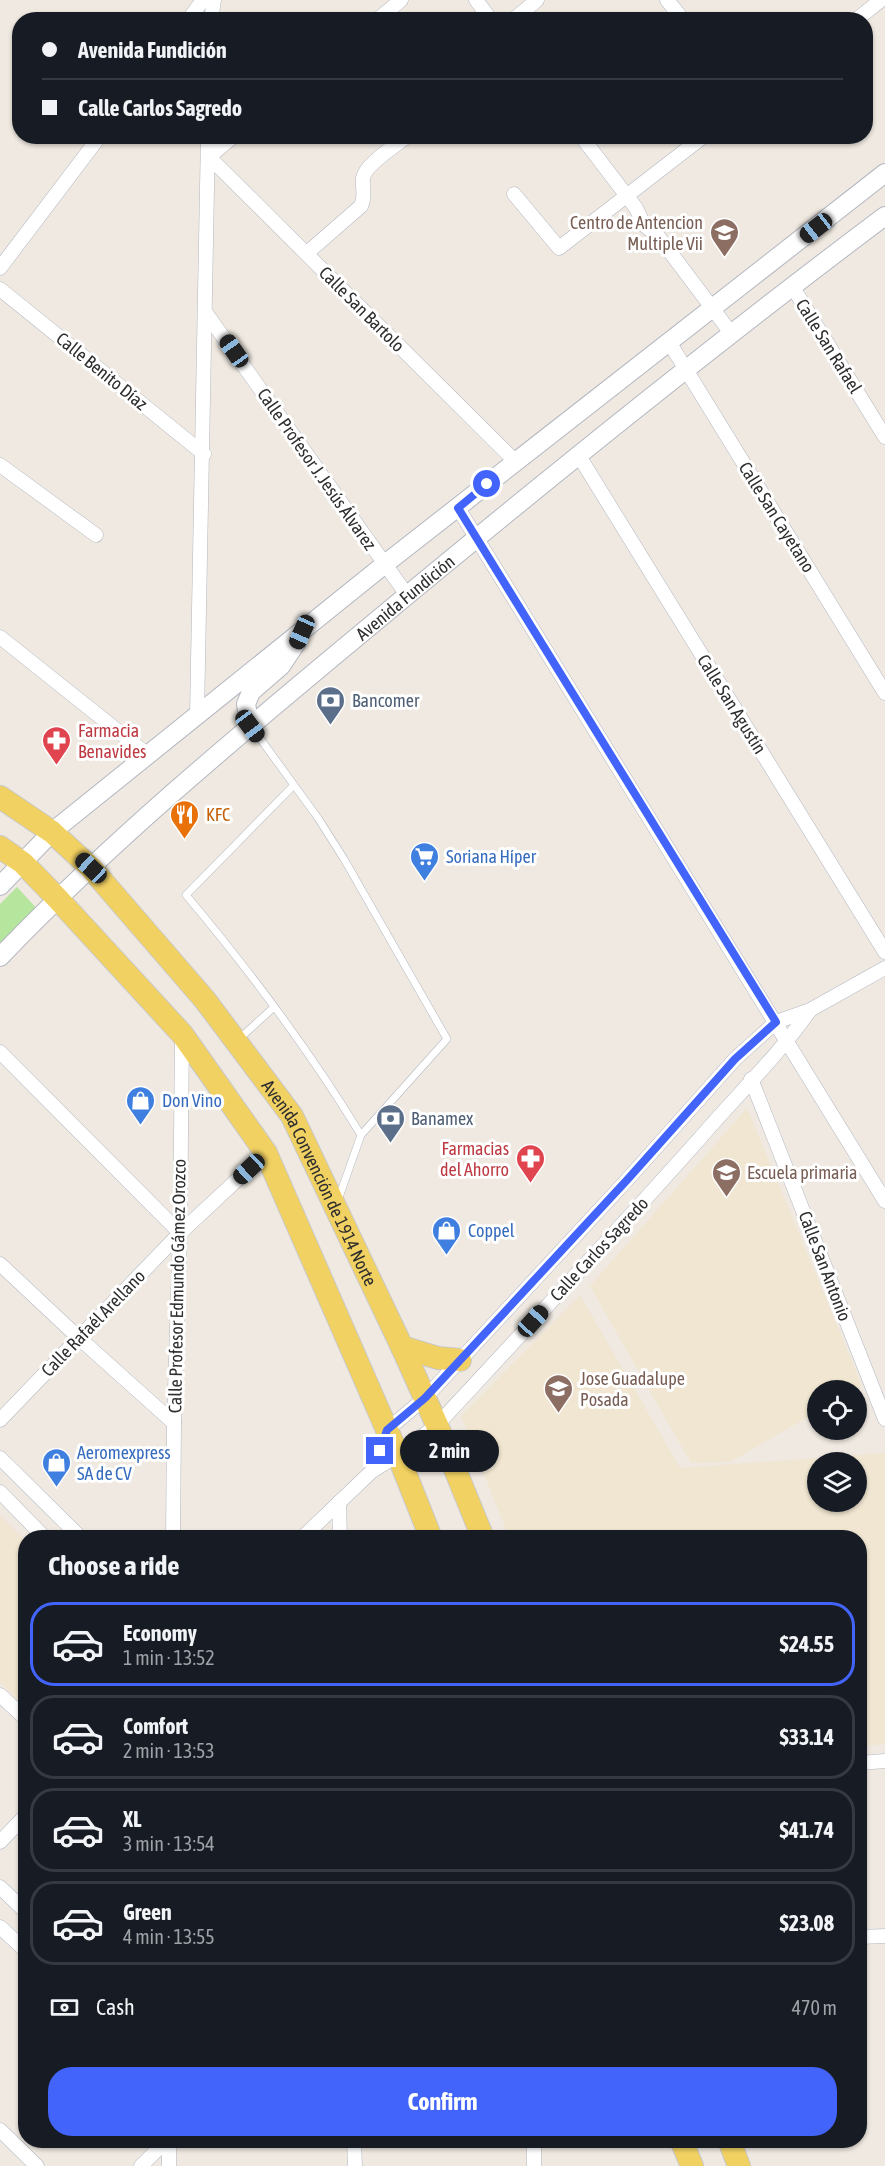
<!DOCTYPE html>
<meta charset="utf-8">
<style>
body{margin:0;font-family:"Asap Condensed",sans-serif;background:#242831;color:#f1f3f6;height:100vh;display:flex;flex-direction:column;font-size:22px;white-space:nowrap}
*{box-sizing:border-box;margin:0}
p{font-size:20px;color:#9ea1a6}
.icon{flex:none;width:33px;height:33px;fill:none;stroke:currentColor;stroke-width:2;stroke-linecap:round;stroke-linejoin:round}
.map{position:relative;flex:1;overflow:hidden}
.sheet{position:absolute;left:18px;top:1530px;width:849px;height:618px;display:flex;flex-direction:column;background:#171b24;border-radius:24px;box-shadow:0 2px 4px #0004}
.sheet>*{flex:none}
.hud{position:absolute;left:12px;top:12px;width:861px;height:132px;border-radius:24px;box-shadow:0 2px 4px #0004;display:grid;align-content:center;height:132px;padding:0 30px;background:#171b24}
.controls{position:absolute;left:807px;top:1380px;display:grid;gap:12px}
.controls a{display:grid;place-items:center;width:60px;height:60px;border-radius:50%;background:#171b24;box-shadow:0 2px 4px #0004;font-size:30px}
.end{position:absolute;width:27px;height:27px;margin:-14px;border:8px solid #4264fb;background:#fff;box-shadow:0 0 0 3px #fff}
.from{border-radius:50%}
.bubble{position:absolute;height:42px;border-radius:21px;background:#171b24;box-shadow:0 2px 4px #0004;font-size:20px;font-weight:700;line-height:42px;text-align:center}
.car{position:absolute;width:18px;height:36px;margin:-18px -9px;border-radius:8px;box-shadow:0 0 4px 2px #0007;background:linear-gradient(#222 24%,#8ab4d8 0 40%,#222 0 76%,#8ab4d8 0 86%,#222 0)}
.hud b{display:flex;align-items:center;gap:21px;height:57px;font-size:22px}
.hud b+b{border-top:2px solid #363941}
.hud i{width:15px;height:15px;background:#f1f3f6}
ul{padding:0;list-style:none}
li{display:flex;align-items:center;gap:18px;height:84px;margin:0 12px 9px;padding:0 18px;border:3px solid #363941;border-radius:24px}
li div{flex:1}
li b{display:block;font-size:22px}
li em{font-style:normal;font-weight:700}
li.current{border-color:#4264fb}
li>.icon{width:54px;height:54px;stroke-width:1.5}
h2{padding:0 30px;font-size:27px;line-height:72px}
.pay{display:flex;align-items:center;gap:15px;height:66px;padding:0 30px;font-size:22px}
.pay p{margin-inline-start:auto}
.primary-button{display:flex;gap:12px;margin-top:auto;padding:12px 30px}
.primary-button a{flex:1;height:69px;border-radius:24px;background:#4264fb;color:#fff;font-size:24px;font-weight:700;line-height:69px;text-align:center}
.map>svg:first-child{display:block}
.education{fill:#f0e6d1;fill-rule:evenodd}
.green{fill:#b6e59e}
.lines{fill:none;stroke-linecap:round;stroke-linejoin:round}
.service-casing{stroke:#b4b7c1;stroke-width:8}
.minor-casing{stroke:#b4b7c1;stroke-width:15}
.tertiary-casing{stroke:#b4b7c1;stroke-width:20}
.primary-casing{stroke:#c9c9c9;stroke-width:24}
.service{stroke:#fff;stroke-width:7}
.minor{stroke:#fff;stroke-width:14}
.tertiary{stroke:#fff;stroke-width:18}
.primary{stroke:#f2d163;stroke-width:22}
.route{stroke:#4264fb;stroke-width:8}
.labels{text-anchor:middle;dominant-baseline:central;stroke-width:6;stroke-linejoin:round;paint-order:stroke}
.education-label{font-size:18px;fill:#785e54;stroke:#fff;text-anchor:start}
.street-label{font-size:18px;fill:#2e2e2e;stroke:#fff}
.service-label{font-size:18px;fill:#4e5e75;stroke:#fff;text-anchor:start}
.health-label{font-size:18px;fill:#be3a42;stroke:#fff;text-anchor:start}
.food-label{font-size:18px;fill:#c56008;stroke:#fff;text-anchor:start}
.shop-label{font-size:18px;fill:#366cbe;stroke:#fff;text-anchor:start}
</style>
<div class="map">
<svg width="885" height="2166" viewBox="0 0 885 2166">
<rect width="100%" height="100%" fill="#efe9e1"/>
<g class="education">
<polygon points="747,1108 862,1386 855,1390 818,1390 817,1412 730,1462 691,1463 590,1286"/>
<path d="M580 1295 680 1468 885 1453V1744L860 1746V1538L509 1537 461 1416ZM818 1462H856V1502H818Z"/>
<polygon points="0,1515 25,1540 25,1707 0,1682"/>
</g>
<polygon class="green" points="17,887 39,911 0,952 0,904"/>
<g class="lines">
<defs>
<g id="service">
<polyline points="251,726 318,818 344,859 447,1039 361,1135 338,1200"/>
<path d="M293 786 186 895C250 971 309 1050 361 1135"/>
<polyline points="238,1040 274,1007"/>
</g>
<g id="minor">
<polyline points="476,0 491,20"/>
<polyline points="667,0 680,16"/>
<polyline points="188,20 203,0"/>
<polyline points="211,20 214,0"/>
<polyline points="377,20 401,0"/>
<polyline points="513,20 537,0"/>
<polyline points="856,20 881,0"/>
<polyline points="234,136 209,157 515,461"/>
<polyline points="581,136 636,208 644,225 658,236 731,333"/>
<polyline points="514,194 559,248 704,136"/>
<path d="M307 253 361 206C366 195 362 190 363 178 365 164 396 146 407 136"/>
<polyline points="0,268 100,136"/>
<polyline points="792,286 885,437"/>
<polyline points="0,289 204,454"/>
<polyline points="206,313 407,595"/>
<polyline points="669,342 885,693"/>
<polyline points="579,456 885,952"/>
<polyline points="0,465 96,535"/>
<polyline points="458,508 885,1201"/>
<polyline points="0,637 148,755"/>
<polyline points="197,715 208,136"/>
<polyline points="0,1052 180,1233"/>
<polyline points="751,1079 885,1419"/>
<polyline points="0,1264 79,1338 174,1423"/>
<polyline points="0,1420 180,1233 266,1153"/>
<polyline points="0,1458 81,1538"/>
<polyline points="372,1471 387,1430 425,1398 627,1180 735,1059 776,1022 810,1010 885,968"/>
<polyline points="0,1492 45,1538"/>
<polyline points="339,1502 340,1538"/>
<polyline points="173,1538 174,1423 180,1233 182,1036"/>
<path d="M302 1538 372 1471 398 1455 437 1425C525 1330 614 1235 701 1137 737 1095 778 1056 810 1010"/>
<polyline points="0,1695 26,1719"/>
<polyline points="860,1763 885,1761"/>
<polyline points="0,1842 26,1815"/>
<polyline points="0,1887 26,1912"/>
<polyline points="0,1927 26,1951"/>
<polyline points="860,1937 885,1936"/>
<polyline points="0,2130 37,2166"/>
<polyline points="354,2140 355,2166"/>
<polyline points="534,2140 534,2166"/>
<polyline points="141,2166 167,2140"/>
<polyline points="169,2166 169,2140"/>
</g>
<g id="tertiary">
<polyline points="250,726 246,704 251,692 281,666 297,642"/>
<polyline points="0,886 52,832 385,564 885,173"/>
<path id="s1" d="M0 957C118 834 250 726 381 617 546 480 713 345 885 216"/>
</g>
<g id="primary">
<path id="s2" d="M0 797 52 832 91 868 205 1000 292 1116 402 1347 437 1425 483 1538"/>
<polyline points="0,847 23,863 57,898 182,1034 266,1153 398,1455 431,1538"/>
<polyline points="402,1347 438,1358 460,1360"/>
<polyline points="681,2140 692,2166"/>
<polyline points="729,2140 739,2166"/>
</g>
</defs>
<use href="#service" class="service-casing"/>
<use href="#minor" class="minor-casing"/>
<use href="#tertiary" class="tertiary-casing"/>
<use href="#primary" class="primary-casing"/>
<use href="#service" class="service"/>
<use href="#minor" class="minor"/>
<use href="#tertiary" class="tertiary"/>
<use href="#primary" class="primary"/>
</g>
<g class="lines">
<polyline class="route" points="380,1451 387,1430 425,1398 627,1180 735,1059 776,1022 458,508 487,484"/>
</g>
<defs>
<symbol id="school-pin" viewBox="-11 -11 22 30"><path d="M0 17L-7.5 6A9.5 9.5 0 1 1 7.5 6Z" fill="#8d6e63" stroke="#fff"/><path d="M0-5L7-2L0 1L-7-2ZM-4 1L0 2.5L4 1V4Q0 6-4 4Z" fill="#fff"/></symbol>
<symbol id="bank-pin" viewBox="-11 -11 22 30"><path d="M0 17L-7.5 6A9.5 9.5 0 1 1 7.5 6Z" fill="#5c6f8a" stroke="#fff"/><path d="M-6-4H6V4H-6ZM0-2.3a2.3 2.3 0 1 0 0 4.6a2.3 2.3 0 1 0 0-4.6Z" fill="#fff"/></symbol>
<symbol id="pharmacy-pin" viewBox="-11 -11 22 30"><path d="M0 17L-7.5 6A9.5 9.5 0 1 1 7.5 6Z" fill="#e0444e" stroke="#fff"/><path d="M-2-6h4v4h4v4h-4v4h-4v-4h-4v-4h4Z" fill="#fff"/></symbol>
<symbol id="restaurant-pin" viewBox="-11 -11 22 30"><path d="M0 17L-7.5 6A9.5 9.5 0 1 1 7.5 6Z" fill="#e8710a" stroke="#fff"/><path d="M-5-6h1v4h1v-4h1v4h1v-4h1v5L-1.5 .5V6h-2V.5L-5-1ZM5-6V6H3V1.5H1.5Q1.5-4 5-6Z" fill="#fff"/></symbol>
<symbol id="supermarket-pin" viewBox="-11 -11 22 30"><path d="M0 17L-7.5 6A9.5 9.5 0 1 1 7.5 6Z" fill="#3f7fe0" stroke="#fff"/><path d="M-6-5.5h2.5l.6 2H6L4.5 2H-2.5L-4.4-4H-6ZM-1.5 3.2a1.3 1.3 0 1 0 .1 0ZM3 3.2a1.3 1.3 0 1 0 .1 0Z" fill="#fff"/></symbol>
<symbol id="shop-pin" viewBox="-11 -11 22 30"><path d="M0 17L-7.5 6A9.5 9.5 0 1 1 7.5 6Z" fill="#3f7fe0" stroke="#fff"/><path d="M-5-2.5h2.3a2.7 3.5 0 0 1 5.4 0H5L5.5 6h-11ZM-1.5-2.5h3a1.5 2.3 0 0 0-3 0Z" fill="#fff"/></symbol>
</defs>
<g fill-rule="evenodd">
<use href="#school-pin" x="708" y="216" width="33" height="45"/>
<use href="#bank-pin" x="314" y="684" width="33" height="45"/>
<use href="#pharmacy-pin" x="40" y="724" width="33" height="45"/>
<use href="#restaurant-pin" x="168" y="798" width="33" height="45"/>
<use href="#supermarket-pin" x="408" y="840" width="33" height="45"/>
<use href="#shop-pin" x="124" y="1084" width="33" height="45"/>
<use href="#bank-pin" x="374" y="1102" width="33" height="45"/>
<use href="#pharmacy-pin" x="514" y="1142" width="33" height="45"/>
<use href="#school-pin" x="710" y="1156" width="33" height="45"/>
<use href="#shop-pin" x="430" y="1214" width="33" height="45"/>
<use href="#school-pin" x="542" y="1372" width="33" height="45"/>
<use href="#shop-pin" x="40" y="1446" width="33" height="45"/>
</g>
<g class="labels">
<g class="education-label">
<text x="703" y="222" text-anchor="end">Centro de Antencion<tspan x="703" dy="21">Multiple Vii</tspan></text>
<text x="747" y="1172">Escuela primaria</text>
<text x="580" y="1378">Jose Guadalupe<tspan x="580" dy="21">Posada</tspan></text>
</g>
<g class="street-label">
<text transform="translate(362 309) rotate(45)">Calle San Bartolo</text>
<text transform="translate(829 346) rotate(58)">Calle San Rafael</text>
<text transform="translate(102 371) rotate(39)">Calle Benito Díaz</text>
<text transform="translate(317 469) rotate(55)">Calle Profesor J. Jesús Álvarez</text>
<text transform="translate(777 517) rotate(58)">Calle San Cayetano</text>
<text stroke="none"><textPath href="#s1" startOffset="542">Avenida Fundición</textPath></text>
<text transform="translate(732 704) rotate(58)">Calle San Agustín</text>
<text stroke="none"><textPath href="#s2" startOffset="507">Avenida Convención de 1914 Norte</textPath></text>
<text transform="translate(599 1249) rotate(-47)">Calle Carlos Sagredo</text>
<text transform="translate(825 1266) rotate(69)">Calle San Antonio</text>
<text transform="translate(177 1286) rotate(-89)">Calle Profesor Edmundo Gámez Orozco</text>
<text transform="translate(93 1323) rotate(-46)">Calle Rafaél Arellano</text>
</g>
<g class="service-label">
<text x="352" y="700">Bancomer</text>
<text x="411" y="1118">Banamex</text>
</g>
<g class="health-label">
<text x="78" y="730">Farmacia<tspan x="78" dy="21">Benavides</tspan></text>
<text x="509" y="1148" text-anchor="end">Farmacias<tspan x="509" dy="21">del Ahorro</tspan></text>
</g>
<g class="food-label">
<text x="206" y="814">KFC</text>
</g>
<g class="shop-label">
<text x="446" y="856">Soriana Híper</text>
<text x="162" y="1100">Don Vino</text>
<text x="468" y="1230">Coppel</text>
<text x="77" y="1452">Aeromexpress<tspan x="77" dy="21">SA de CV</tspan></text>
</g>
</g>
</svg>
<div class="controls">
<a><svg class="icon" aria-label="locate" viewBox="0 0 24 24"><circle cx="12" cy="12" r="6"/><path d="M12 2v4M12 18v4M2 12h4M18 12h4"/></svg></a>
<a><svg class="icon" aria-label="layers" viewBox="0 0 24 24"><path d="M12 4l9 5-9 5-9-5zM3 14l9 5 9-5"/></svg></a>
</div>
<i class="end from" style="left:487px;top:484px"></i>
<i class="end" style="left:380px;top:1451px"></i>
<div class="bubble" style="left:400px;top:1430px;width:99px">2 min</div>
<i class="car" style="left:816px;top:228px;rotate:232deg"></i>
<i class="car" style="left:234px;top:351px;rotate:325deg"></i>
<i class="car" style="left:302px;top:632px;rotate:204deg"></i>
<i class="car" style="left:250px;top:726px;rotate:143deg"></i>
<i class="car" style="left:91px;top:868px;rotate:313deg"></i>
<i class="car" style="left:249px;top:1169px;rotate:227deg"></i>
<i class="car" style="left:533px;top:1321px;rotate:42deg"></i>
<div class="hud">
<b><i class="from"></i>Avenida Fundición</b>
<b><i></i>Calle Carlos Sagredo</b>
</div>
<section class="sheet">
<h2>Choose a ride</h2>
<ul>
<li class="current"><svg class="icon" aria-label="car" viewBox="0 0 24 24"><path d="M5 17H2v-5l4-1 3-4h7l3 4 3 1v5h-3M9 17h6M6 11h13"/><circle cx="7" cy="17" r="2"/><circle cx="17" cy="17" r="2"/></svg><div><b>Economy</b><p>1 min · 13:52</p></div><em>$24.55</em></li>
<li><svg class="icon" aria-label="car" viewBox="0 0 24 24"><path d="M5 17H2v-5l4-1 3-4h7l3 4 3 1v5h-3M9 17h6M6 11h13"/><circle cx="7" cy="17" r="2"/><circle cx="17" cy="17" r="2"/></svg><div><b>Comfort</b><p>2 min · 13:53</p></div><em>$33.14</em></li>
<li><svg class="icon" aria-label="car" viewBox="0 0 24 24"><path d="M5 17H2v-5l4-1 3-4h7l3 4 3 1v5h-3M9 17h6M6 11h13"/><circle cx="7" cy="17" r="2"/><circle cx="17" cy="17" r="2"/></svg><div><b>XL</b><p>3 min · 13:54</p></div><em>$41.74</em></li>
<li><svg class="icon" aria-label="car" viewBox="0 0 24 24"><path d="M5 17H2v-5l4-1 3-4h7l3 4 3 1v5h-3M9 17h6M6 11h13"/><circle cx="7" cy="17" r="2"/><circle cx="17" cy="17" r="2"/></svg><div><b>Green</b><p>4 min · 13:55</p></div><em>$23.08</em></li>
</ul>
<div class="pay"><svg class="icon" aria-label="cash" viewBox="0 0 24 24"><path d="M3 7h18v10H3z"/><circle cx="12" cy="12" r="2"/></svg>Cash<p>470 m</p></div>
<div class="primary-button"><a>Confirm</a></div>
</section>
</div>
